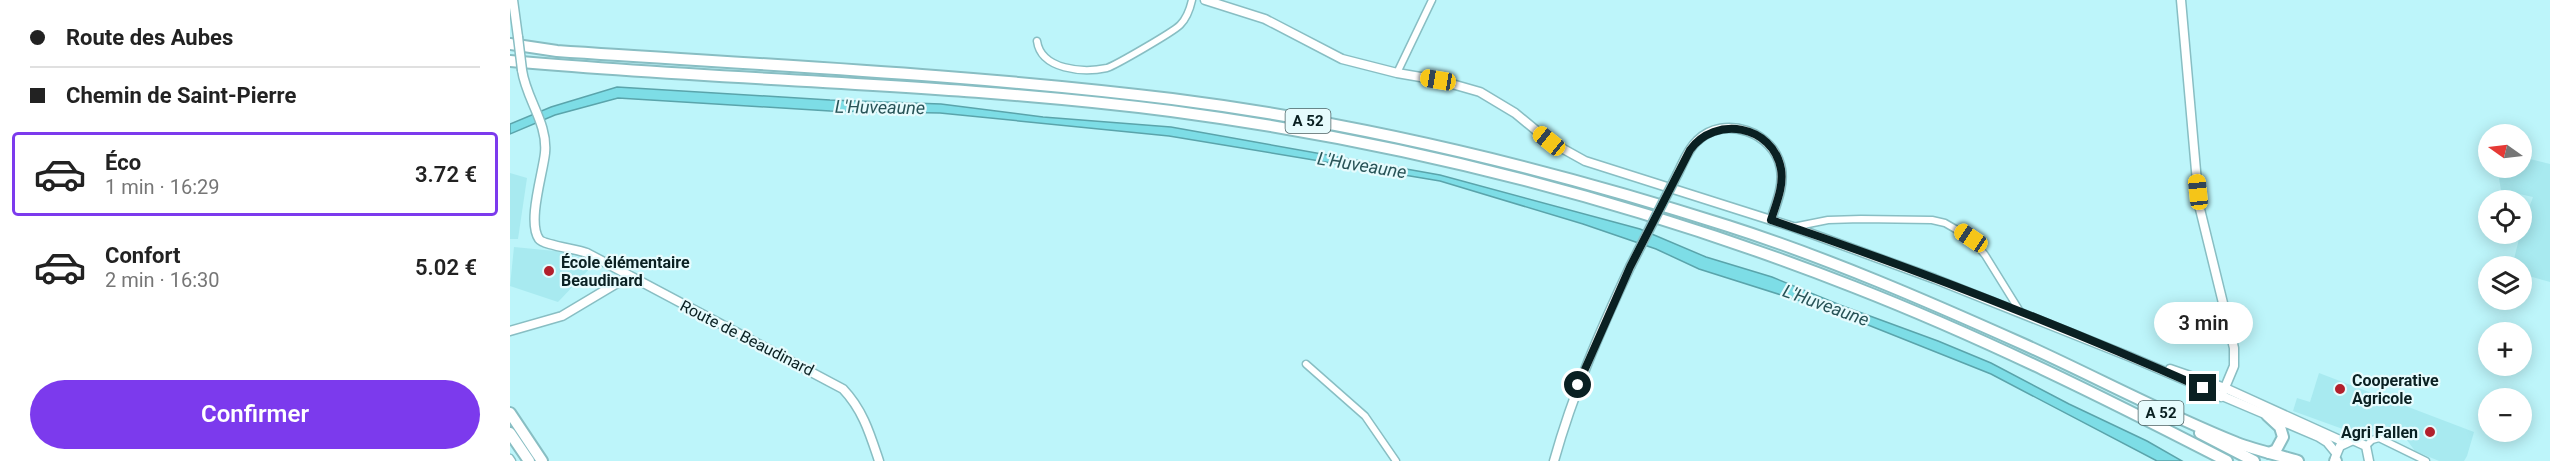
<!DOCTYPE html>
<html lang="fr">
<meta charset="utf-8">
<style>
body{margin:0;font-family:Roboto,sans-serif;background:#f2f2f2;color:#222;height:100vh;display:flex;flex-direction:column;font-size:22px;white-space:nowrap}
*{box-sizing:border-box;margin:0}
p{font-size:20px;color:#767676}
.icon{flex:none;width:33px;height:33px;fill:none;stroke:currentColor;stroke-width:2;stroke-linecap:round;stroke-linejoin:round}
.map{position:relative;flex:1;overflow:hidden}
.side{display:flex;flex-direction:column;background:#fff;width:510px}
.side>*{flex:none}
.banner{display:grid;align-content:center;height:132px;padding:0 30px;background:#fff}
.needle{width:39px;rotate:284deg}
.controls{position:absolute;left:1968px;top:124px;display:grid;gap:12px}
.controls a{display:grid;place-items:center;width:54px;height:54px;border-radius:50%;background:#fff;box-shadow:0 3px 15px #0003;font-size:30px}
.end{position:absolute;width:27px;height:27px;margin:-14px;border:8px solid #0a2022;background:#fff;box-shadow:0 0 0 3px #fff}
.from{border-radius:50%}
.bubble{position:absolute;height:42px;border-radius:21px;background:#fff;box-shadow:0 3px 15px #0003;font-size:20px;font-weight:600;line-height:42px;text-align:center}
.car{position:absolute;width:18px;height:36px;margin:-18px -9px;border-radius:8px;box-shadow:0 0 4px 2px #0007;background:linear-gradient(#f5c518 24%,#345 0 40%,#f5c518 0 76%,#345 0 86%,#f5c518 0)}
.banner b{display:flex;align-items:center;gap:21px;height:57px;font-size:22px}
.banner b+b{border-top:2px solid #e0e0e0}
.banner i{width:15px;height:15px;background:#222}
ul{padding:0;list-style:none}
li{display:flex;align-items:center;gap:18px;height:84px;margin:0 12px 9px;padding:0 18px;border:3px solid transparent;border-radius:6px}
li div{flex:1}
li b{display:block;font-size:22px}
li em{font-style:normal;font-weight:600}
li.active{border-color:#7c3aed}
li>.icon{width:54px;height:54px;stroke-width:1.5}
.button{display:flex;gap:12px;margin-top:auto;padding:12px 30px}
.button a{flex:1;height:69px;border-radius:36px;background:#7c3aed;color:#fff;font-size:24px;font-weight:600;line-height:69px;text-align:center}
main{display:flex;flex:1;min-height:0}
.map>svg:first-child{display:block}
.built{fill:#a8eaf0}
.water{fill:#7ddde6;stroke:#5aa4ab;stroke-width:1.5}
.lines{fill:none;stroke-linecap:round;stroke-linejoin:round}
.street-casing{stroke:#88bec3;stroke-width:9}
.secondary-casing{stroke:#88bec3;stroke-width:11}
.highway-casing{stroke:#88bec3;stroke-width:14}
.street{stroke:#fff;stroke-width:6}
.secondary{stroke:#fff;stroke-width:8}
.highway{stroke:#fff;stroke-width:10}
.secondary-bridge-casing{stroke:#88bec3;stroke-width:11;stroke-linecap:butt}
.secondary-bridge{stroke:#fff;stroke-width:8}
.route{stroke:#0a2022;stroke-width:8}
.poi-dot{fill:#b2202c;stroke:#e6fbfd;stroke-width:2}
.labels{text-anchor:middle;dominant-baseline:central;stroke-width:4.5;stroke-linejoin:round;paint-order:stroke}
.shield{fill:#e6fbfd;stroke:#4c6264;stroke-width:1.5}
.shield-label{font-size:15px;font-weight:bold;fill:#0a2022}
.poi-label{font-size:16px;font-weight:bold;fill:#0a2022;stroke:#e6fbfd;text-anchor:start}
.street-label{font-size:16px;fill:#0a2022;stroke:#e6fbfd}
.water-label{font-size:18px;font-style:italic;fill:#285357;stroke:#e6fbfd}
</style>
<main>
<section class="side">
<div class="banner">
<b><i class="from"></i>Route des Aubes</b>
<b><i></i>Chemin de Saint-Pierre</b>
</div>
<ul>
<li class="active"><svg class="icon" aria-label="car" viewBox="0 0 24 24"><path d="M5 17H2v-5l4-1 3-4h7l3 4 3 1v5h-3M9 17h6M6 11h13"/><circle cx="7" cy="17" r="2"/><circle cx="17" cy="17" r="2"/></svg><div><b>Éco</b><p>1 min · 16:29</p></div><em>3.72 €</em></li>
<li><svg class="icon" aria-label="car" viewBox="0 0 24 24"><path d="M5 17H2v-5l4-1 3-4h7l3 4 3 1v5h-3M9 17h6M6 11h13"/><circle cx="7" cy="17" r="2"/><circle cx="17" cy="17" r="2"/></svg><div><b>Confort</b><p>2 min · 16:30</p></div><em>5.02 €</em></li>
</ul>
<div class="button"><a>Confirmer</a></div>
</section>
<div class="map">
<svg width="2040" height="461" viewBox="0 0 2040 461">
<rect width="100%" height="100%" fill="#bdf5fa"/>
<g class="built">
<polygon points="2012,157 2040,164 2040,282 2012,274 2012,267 2002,267 2012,227 2023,197 1991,190 1989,178 1991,168 2012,168"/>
<polygon points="0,173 17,178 8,239 0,239"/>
<polygon points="4,247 55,252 84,264 48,302 0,286"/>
<polygon points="1809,373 1964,432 1957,456 1954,461 1929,461 1905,451 1897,440 1868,429 1852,436 1783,411 1787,398 1800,402"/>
</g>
<polygon class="water" points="107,87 320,100 431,104 533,117 661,127 930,175 1130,229 1196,257 1262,277 1330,305 1428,341 1481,363 1559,404 1637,441 1672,461 1647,461 1481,374 1328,313 1189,269 1146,249 1073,224 930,181 659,136 430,113 320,111 108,98 45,115 0,134 0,124 41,107"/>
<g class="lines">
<defs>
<g id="street">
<path d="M527 41C531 70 573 73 597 68 606 65 663 32 670 25 677 18 680 9 682 0"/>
<polyline points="887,73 922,0"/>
<polyline points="1283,227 1318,220 1351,219 1422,220 1435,223 1461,238 1475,255 1511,313"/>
<polyline points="796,364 855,416 886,461"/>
<polyline points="1856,446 1862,440 1869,438 1916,461"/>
<polyline points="0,458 2,461"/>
</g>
<g id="secondary">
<polyline points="3,0 8,37"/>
<polyline points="695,0 755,19 832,59 887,73 928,80 970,92 1005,113 1039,141 1075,161 1283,227 1425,279 1618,356 1809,437 1817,442 1826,453"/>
<polyline points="1671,0 1689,205 1724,348 1724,366 1711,397"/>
<path d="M12 70C16 99 38 123 35 153 33 173 17 222 29 239 33 245 67 249 77 253L333 389C353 410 360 434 369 461"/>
<path d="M1168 173C1173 163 1178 149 1187 141 1214 114 1265 132 1271 169 1274 186 1266 204 1261 220"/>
<polyline points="0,331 52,316 119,276"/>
<polyline points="1660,369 1715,388 1834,442"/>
<polyline points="1825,458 1830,446 1843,440 1856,446 1859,461"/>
<path d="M1044 461C1063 393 1090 331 1120 267"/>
</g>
<g id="highway">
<path d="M0 44 47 51C252 65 458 74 662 99 851 123 1037 168 1218 226 1318 258 1417 301 1513 344 1584 376 1654 414 1727 443 1746 450 1768 455 1788 461"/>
<path d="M0 61C220 81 441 83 661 111 894 142 1125 201 1344 287 1472 337 1595 398 1717 461"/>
<polyline points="0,413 32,461"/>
<polyline points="1757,415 1770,427 1773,437 1766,450 1759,453"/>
<polyline points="0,433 19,461"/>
<polyline points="1690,433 1744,461"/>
<polyline points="1825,461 1826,461"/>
</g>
</defs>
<use href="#street" class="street-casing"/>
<use href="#secondary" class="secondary-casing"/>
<use href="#highway" class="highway-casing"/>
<use href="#street" class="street"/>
<use href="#secondary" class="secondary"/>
<use href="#highway" class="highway"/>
<defs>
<g id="secondary-bridge">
<polyline points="8,37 12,70"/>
<polyline points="1120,267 1168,173"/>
</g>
</defs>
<use href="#secondary-bridge" class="secondary-bridge-casing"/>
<use href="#secondary-bridge" class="secondary-bridge"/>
</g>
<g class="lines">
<path class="route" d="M1068 385 1120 267 1180 150C1205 115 1263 125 1271 169 1274 186 1266 204 1261 220 1407 269 1552 326 1693 388"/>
</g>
<g class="poi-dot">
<circle cx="39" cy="271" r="6"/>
<circle cx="1830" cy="389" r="6"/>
<circle cx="1920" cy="432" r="6"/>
</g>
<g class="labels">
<g class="shield">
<rect x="775.5" y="109" width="45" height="24" rx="4.5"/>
<rect x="1628.5" y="401" width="45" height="24" rx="4.5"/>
</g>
<g class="shield-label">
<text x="798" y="121">A 52</text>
<text x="1651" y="413">A 52</text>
</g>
<g class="poi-label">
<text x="51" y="262">École élémentaire<tspan x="51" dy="18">Beaudinard</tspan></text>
<text x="1842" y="380">Cooperative<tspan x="1842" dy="18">Agricole</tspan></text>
<text x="1908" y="432" text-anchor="end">Agri Fallen</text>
</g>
<g class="street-label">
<text transform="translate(237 338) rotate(27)">Route de Beaudinard</text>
</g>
<g class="water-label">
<text transform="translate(370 107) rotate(1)">L'Huveaune</text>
<text transform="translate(852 165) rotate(9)">L'Huveaune</text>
<text transform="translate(1316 305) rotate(20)">L'Huveaune</text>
</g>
</g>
</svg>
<div class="controls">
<a><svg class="needle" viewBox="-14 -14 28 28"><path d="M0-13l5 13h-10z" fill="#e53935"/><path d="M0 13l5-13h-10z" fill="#767676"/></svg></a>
<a><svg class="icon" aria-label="locate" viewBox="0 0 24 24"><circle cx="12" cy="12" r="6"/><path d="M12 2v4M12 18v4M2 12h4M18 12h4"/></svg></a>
<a><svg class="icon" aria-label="layers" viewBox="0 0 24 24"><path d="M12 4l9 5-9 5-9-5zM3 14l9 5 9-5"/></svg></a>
<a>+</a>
<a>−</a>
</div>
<i class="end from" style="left:1068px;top:385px"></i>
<i class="end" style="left:1693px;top:388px"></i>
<div class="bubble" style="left:1644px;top:302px;width:99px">3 min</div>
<i class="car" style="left:928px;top:80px;rotate:280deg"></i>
<i class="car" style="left:1039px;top:141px;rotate:309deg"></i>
<i class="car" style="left:1688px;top:192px;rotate:354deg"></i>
<i class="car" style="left:1461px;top:238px;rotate:304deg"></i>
</div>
</main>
